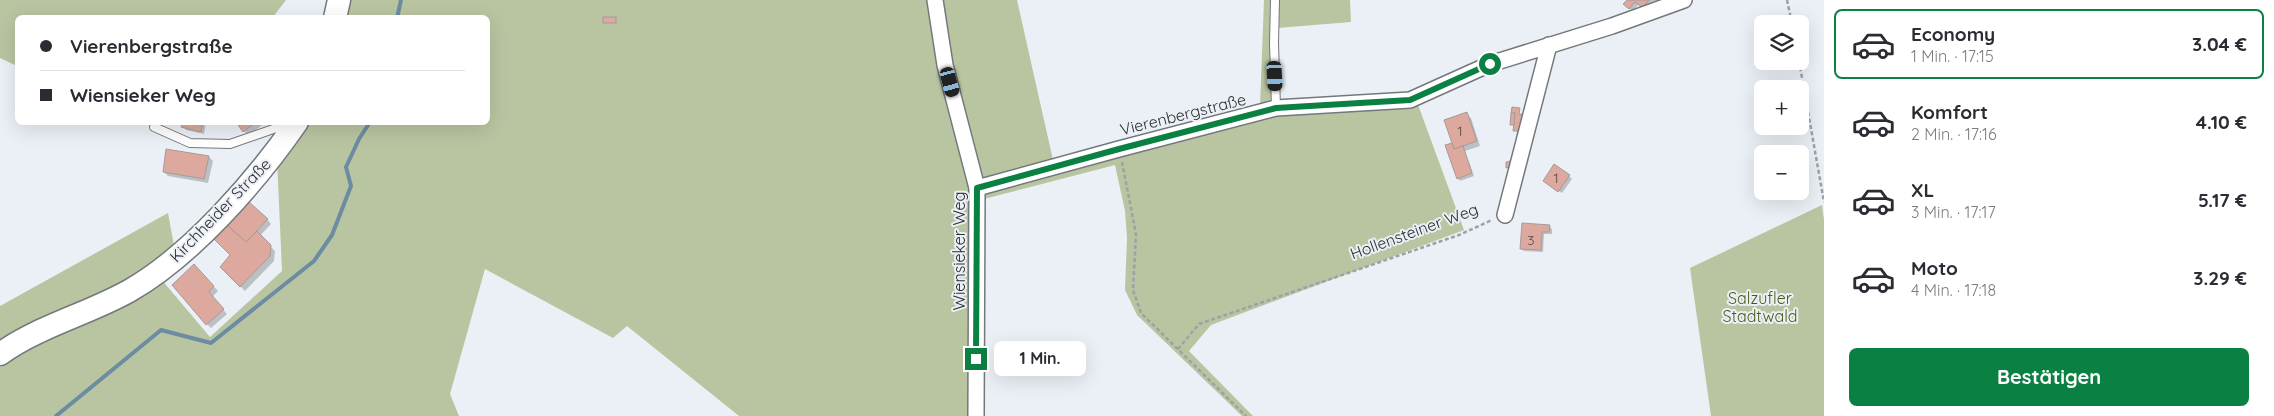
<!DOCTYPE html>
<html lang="de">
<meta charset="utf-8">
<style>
body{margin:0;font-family:Quicksand,sans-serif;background:#f2f2f3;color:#2b2b33;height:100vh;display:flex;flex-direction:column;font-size:19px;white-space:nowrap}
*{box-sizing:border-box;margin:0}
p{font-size:16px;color:#7c7c81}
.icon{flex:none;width:28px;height:28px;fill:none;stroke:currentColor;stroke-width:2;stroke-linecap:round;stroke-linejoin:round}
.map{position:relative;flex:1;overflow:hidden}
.side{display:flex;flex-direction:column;background:#fff;width:450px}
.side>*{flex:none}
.hud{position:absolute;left:15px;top:15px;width:475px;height:110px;border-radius:8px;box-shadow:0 5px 20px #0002;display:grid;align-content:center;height:110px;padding:0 25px;background:#fff}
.controls{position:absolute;left:1754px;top:15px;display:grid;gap:10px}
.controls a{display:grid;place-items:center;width:55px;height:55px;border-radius:8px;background:#fff;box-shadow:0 5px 20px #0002;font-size:25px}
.end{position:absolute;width:22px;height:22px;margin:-11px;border:6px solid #0b8043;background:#fff;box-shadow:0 0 0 2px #fff}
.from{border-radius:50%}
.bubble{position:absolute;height:35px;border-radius:8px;background:#fff;box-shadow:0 5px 20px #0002;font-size:16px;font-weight:800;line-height:35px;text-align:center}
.car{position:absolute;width:15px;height:30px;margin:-15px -8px;border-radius:6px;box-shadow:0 0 4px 1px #0007;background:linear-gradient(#222 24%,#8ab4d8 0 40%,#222 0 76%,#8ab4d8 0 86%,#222 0)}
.hud b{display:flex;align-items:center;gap:18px;height:48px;font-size:19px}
.hud b+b{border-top:1px solid #e1e1e2}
.hud i{width:12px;height:12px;background:#2b2b33}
ul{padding:9px 0 0;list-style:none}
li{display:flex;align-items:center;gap:15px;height:70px;margin:0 10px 8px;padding:0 15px;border:2px solid transparent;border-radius:8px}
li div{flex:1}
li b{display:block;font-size:19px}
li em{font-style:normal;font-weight:800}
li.active{border-color:#0b8043}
li>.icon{width:45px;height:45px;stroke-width:1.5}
.cta{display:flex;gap:10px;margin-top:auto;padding:10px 25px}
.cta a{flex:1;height:58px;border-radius:8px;background:#0b8043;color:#fff;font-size:20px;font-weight:800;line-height:58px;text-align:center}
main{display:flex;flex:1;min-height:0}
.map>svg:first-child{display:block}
.green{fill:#b9c5a1}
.shadow{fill:#0003}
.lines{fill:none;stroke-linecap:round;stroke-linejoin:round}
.stream{stroke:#6c8ca2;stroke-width:4}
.building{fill:#dda89e;stroke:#a49b9a}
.service-casing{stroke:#74787d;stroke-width:10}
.minor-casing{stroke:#74787d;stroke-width:18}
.secondary-casing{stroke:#74787d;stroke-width:25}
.path{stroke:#9da1a6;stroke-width:2.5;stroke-dasharray:4 2.5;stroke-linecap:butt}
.service{stroke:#fff;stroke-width:8}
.minor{stroke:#fff;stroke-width:15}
.secondary{stroke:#fff;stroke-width:22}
.route{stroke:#0b8043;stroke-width:6}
.labels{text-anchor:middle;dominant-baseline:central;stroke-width:4;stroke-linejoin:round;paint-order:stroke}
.number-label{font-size:14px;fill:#584c4c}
.street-label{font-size:16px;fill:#2c2e31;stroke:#ebf0f6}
.park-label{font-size:16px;fill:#4a5b16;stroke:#ebf0f6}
</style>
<main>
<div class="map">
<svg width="1824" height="416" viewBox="0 0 1824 416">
<rect width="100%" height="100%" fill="#ebf0f6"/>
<g class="green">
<polygon points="0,0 286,0 273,17 18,18 17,66 0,58"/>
<polygon points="343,0 933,0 974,190 974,416 739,416 627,326 613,338 485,269 450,394 459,416 0,416 0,367 46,341 133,302 161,279 210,337 282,271 277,159 304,123 488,122 488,18 339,17"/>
<polygon points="941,0 1017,0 1053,160 1260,106 1264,0 1350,0 1351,22 1277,28 1278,104 1417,102 1464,230 1211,325 1189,351 1253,416 1242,416 1137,315 1125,290 1127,238 1125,211 1115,165 984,199 950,67"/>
<polygon points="1822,205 1824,220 1824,416 1711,416 1690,268"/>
<polygon points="168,213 175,251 121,287 0,347 0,306"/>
</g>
<g class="shadow">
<polygon points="1629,0 1660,0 1657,4 1653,1 1646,10 1639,4 1633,11 1628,7"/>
<polygon points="1467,114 1471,118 1480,146 1465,151 1474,176 1460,181 1458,178 1453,143"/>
<polygon points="184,122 206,122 204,134 186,130 183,127"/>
<polygon points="238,122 266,122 248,136"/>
<polygon points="209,157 213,161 208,183 168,176 164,172"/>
<polygon points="1569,176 1572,179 1562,193 1547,183"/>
<polygon points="267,219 271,224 260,236 275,251 274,261 245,291 221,267"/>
<polygon points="1549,226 1552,229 1552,234 1544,234 1543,252 1524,251 1521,248"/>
<polygon points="194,266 218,291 212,297 227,314 211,328 207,324"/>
</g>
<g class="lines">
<g class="stream">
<polyline points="397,18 401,0"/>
<polyline points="56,416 161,330 211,343 314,261 332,235 351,186 346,167 359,139 370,122"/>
</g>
</g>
<g class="building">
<polygon points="1627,0 1649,0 1643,8 1635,2 1629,9 1623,4"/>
<rect x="603" y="17" width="13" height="6"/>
<polygon points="1512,107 1520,108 1519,114 1526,114 1522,135 1517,135 1518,131 1513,131 1515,113 1511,113"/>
<polygon points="1467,112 1477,141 1454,149 1444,120"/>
<polygon points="1511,113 1515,113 1514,125 1510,125"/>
<polygon points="183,122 203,122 201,132 181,127"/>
<polygon points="236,122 256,122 243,132"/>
<polygon points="1452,143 1454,149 1463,146 1472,173 1457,179 1445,145"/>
<polygon points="166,149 209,156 204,179 163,172"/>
<polygon points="1515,160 1513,167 1506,168 1506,162"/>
<polygon points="1554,164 1570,175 1558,192 1543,181"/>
<polygon points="249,202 268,219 246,242 227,225"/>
<polygon points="1522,223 1550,225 1549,232 1542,232 1541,250 1520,249"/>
<polygon points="227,225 246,242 257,231 271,245 270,256 240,287 220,267 230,255 214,239"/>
<polygon points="194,264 214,286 209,292 224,309 206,325 172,285"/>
</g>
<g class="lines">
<defs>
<g id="service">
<polyline points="1275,0 1274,43 1276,108"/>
<polyline points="154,127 190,143 230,144 279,127 286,132"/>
</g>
<g id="minor">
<polyline points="935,0 945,65 977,188 976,416"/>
<polyline points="977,188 1119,149 1276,108 1410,100 1490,64 1612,26 1684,0"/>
<polyline points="1505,215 1549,45"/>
</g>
<g id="secondary">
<polyline points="335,18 339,0"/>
<path d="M0 354C39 326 88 314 129 291 191 256 257 180 297 122"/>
</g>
</defs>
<use href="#service" class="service-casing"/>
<use href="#minor" class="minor-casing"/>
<use href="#secondary" class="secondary-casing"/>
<g class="path">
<polyline points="1787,0 1792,24"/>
<polyline points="1799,61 1824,202"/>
<polyline points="1122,162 1136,234 1133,290 1141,313 1246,416"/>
<polyline points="1178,349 1199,324 1459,235 1492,220"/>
</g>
<use href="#service" class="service"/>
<use href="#minor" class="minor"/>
<use href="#secondary" class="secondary"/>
</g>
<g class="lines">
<polyline class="route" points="976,359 977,188 1119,149 1276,108 1410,100 1490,64"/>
</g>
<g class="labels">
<g class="number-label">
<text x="1460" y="131">1</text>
<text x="1556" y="178">1</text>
<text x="1531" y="240">3</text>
</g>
<g class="street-label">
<text transform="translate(1183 114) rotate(-14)">Vierenbergstraße</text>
<text transform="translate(220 210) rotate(-46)">Kirchheider Straße</text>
<text transform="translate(1414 231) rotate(-20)">Hollensteiner Weg</text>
<text transform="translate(959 251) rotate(-90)">Wiensieker Weg</text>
</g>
<g class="park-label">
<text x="1760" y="298">Salzufler<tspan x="1760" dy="18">Stadtwald</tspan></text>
</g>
</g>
</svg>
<div class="controls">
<a><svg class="icon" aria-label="layers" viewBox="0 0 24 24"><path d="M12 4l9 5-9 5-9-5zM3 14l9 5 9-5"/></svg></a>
<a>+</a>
<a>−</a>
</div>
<i class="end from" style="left:1490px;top:64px"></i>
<i class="end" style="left:976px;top:359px"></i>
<div class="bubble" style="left:994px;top:341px;width:92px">1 Min.</div>
<i class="car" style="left:1275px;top:76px;rotate:177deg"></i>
<i class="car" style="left:950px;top:82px;rotate:165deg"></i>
<div class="hud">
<b><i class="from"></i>Vierenbergstraße</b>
<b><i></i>Wiensieker Weg</b>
</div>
</div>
<section class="side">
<ul>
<li class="active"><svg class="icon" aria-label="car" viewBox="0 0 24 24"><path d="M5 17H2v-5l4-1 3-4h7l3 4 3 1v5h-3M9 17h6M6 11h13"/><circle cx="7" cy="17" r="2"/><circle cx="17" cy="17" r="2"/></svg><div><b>Economy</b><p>1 Min. · 17:15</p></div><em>3.04 €</em></li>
<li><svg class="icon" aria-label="car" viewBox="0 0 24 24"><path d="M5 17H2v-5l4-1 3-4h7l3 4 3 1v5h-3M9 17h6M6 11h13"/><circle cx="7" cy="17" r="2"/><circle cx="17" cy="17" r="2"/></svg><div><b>Komfort</b><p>2 Min. · 17:16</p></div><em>4.10 €</em></li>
<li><svg class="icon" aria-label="car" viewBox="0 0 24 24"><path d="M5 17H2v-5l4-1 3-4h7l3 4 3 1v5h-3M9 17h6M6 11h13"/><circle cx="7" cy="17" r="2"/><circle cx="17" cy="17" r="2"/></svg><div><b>XL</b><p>3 Min. · 17:17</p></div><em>5.17 €</em></li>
<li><svg class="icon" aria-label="car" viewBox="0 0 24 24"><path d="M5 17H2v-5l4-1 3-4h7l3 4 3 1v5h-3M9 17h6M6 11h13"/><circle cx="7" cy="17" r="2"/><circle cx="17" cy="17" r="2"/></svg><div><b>Moto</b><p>4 Min. · 17:18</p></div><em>3.29 €</em></li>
</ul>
<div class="cta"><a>Bestätigen</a></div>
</section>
</main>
